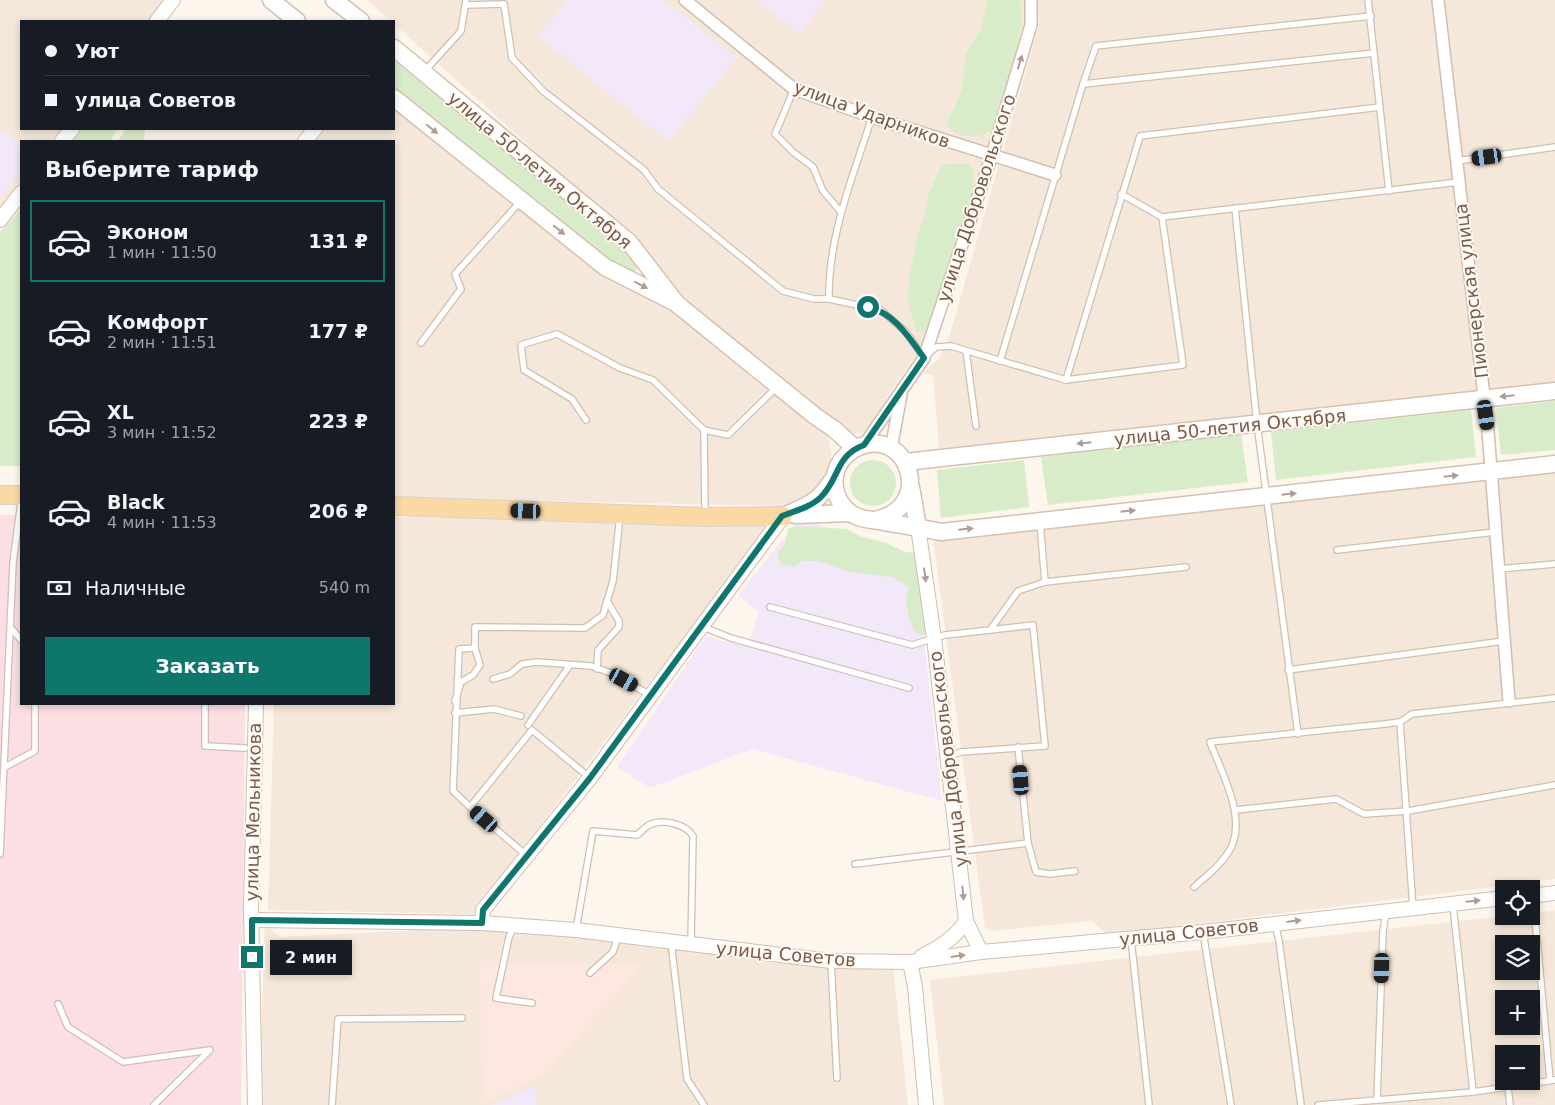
<!DOCTYPE html>
<html lang="ru">
<meta charset="utf-8">
<style>
body{margin:0;font-family:"DejaVu Sans",sans-serif;background:#242831;color:#f1f3f6;height:100vh;display:flex;flex-direction:column;font-size:19px;white-space:nowrap}
*{box-sizing:border-box;margin:0}
p{font-size:16px;color:#9ea1a6}
.icon{flex:none;width:28px;height:28px;fill:none;stroke:currentColor;stroke-width:2;stroke-linecap:round;stroke-linejoin:round}
.map{position:relative;flex:1;overflow:hidden}
.side{position:absolute;left:20px;top:140px;width:375px;height:565px;display:flex;flex-direction:column;background:#171b24;border-radius:0px;box-shadow:0 2px 8px #0003}
.side>*{flex:none}
.top-card{position:absolute;left:20px;top:20px;width:375px;height:110px;border-radius:0px;box-shadow:0 2px 8px #0003;display:grid;align-content:center;height:110px;padding:0 25px;background:#171b24}
.fabs{position:absolute;left:1495px;top:880px;display:grid;gap:10px}
.fabs a{display:grid;place-items:center;width:45px;height:45px;border-radius:0px;background:#171b24;box-shadow:0 2px 8px #0003;font-size:25px}
.end{position:absolute;width:22px;height:22px;margin:-11px;border:6px solid #0f766e;background:#fff;box-shadow:0 0 0 2px #fff}
.from{border-radius:50%}
.bubble{position:absolute;height:35px;border-radius:0px;background:#171b24;box-shadow:0 2px 8px #0003;font-size:16px;font-weight:700;line-height:35px;text-align:center}
.car{position:absolute;width:15px;height:30px;margin:-15px -8px;border-radius:6px;box-shadow:0 0 4px 1px #0007;background:linear-gradient(#222 24%,#8ab4d8 0 40%,#222 0 76%,#8ab4d8 0 86%,#222 0)}
.top-card b{display:flex;align-items:center;gap:18px;height:48px;font-size:19px}
.top-card b+b{border-top:1px solid #363941}
.top-card i{width:12px;height:12px;background:#f1f3f6}
ul{padding:0;list-style:none}
li{display:flex;align-items:center;gap:15px;height:82px;margin:0 10px 8px;padding:0 15px;border:2px solid transparent;border-radius:0px}
li div{flex:1}
li b{display:block;font-size:19px}
li em{font-style:normal;font-weight:700}
li.on{border-color:#0f766e}
li>.icon{width:45px;height:45px;stroke-width:1.5}
h2{padding:0 25px;font-size:22px;line-height:60px}
.pay{display:flex;align-items:center;gap:12px;height:55px;padding:0 25px;font-size:19px}
.pay p{margin-inline-start:auto}
.primary-button{display:flex;gap:10px;margin-top:auto;padding:10px 25px}
.primary-button a{flex:1;height:58px;border-radius:0px;background:#0f766e;color:#fff;font-size:20px;font-weight:700;line-height:58px;text-align:center}
.map>svg:first-child{display:block}
.residential{fill:#f5e8da;fill-rule:evenodd}
.commercial{fill:#fde8e0}
.education{fill:#f3e8fa}
.medical{fill:#fbdfe3}
.green{fill:#d8ecc9}
.lines{fill:none;stroke-linecap:round;stroke-linejoin:round}
.service-casing{stroke:#d1beb0;stroke-width:8}
.minor-casing{stroke:#d1beb0;stroke-width:14}
.tertiary-casing{stroke:#d1beb0;stroke-width:16}
.secondary-casing{stroke:#d6c0b0;stroke-width:19}
.primary-casing{stroke:#dad1cd;stroke-width:20}
.service{stroke:#fff;stroke-width:5.5}
.minor{stroke:#fff;stroke-width:11}
.tertiary{stroke:#fff;stroke-width:14}
.secondary{stroke:#fff;stroke-width:16}
.primary{stroke:#fbd9a5;stroke-width:18}
.oneway{fill:#af9d94}
.route{stroke:#0f766e;stroke-width:6}
.labels{text-anchor:middle;dominant-baseline:central;stroke-width:4;stroke-linejoin:round;paint-order:stroke}
.street-label{font-size:18px;fill:#7a5c4d;stroke:#fffaf3}
</style>
<div class="map">
<svg width="1555" height="1105" viewBox="0 0 1555 1105">
<rect width="100%" height="100%" fill="#fdf6ec"/>
<g class="residential">
<polygon points="0,0 168,0 151,21 21,21 21,129 65,129 55,141 21,141 21,184 0,211"/>
<polygon points="367,0 1026,0 1026,24 936,331 898,380 870,425 863,433 854,434 845,430 686,299 626,233 394,24 394,21 391,21"/>
<polygon points="1037,0 1555,0 1555,382 939,449 933,375 923,373 939,358 950,334 1039,25"/>
<polygon points="394,107 666,307 811,419 828,436 832,457 823,478 814,490 796,503 786,506 394,498 394,141 311,141 321,129 394,129"/>
<polygon points="1555,473 1555,879 1108,935 1092,921 992,931 985,928 933,538"/>
<polygon points="394,517 771,523 473,914 268,910 274,704 394,704"/>
<path d="M1555 910V1105H944L930 980 1504 916H1531V913ZM1504 944H1531V971H1504ZM1504 999H1531V1026H1504ZM1504 1054H1531V1081H1504Z"/>
<polygon points="265,924 279,937 480,927 620,942 893,966 908,1105 259,1105"/>
</g>
<polygon class="commercial" points="480,961 641,966 544,1075 487,1101 482,1095"/>
<g class="education">
<polygon points="568,0 663,0 737,58 668,142 538,36"/>
<polygon points="757,0 827,0 799,34"/>
<polygon points="0,128 21,145 21,171 0,198"/>
<polygon points="800,518 915,558 942,801 752,749 650,788 617,767 706,636 729,643 732,634 750,640 759,612 738,595"/>
<polygon points="535,1086 537,1105 493,1105"/>
</g>
<polygon class="medical" points="0,515 21,515 21,704 245,704 241,1105 0,1105"/>
<g class="green">
<path d="M987 0H1020L1022 22 1014 61 993 129C982 140 953 139 947 123L962 91 966 53 981 29Z"/>
<polygon points="394,61 607,232 639,266 634,273 592,248 394,87"/>
<polygon points="78,129 117,129 110,141 71,141"/>
<polygon points="126,129 145,129 144,141 118,141"/>
<polygon points="947,164 970,164 974,175 973,190 932,321 923,332 916,331 908,300 909,280 918,233 926,213 927,199 940,167"/>
<polygon points="21,209 21,466 0,466 0,232"/>
<polygon points="1555,401 1555,450 1501,455 1496,408"/>
<polygon points="1471,410 1476,457 1276,480 1271,432"/>
<polygon points="1241,434 1248,482 1048,505 1041,457"/>
<circle cx="873" cy="483" r="23"/>
<polygon points="1024,460 1029,507 941,518 937,470"/>
<path d="M798 526 847 529 862 537 884 542 905 552 916 553 928 633 924 635 915 632C909 620 903 602 909 588L893 577 851 572 817 561H802L794 567 781 564 777 555 785 543 788 529Z"/>
</g>
<g class="lines">
<defs>
<g id="service">
<polyline points="1368,0 1389,191"/>
<polyline points="466,5 504,4 512,58 543,91 644,170 658,189 783,291 814,299 829,299"/>
<polyline points="424,72 461,31 466,0"/>
<polyline points="1083,84 1096,46 1371,16"/>
<polyline points="794,89 775,134 793,152 813,167 823,191 841,212"/>
<path d="M872 117C853 176 828 236 829 299L881 310 906 332 924 358 936 347 951 346 1066 380 1183 365 1162 217 1459 182"/>
<polyline points="1457,161 1555,147"/>
<polyline points="1121,194 1162,217"/>
<polyline points="1235,208 1257,424 1298,734"/>
<polyline points="421,343 461,289 455,274 520,202"/>
<polyline points="966,351 976,426"/>
<polyline points="1000,361 1083,84 1374,53"/>
<polyline points="1066,380 1140,136 1380,107"/>
<polyline points="586,420 572,399 524,370 521,345 557,334 620,368 653,380 704,430"/>
<polyline points="705,515 704,430 728,435 777,387"/>
<polyline points="1040,523 1045,582"/>
<polyline points="1337,550 1495,532"/>
<polyline points="1499,569 1555,564"/>
<polyline points="770,607 912,645 945,635 990,630 1018,591 1045,582 1186,567"/>
<polyline points="703,627 731,638 909,688"/>
<polyline points="11,628 21,640"/>
<polyline points="475,648 475,627 585,628 603,615 613,581 620,516"/>
<polyline points="597,669 598,650 619,627 619,621 607,601"/>
<polyline points="1288,670 1504,641"/>
<polyline points="493,679 510,674 522,664 537,662 591,666 611,673 650,695"/>
<polyline points="455,701 461,682 473,675 480,665 475,648 459,649 453,791 470,807"/>
<polyline points="205,704 205,746 245,748"/>
<polyline points="455,713 494,709 521,716"/>
<polyline points="1400,722 1413,908"/>
<polyline points="528,725 570,665"/>
<polyline points="948,756 961,752 1045,746 1033,625 990,630"/>
<polyline points="5,767 35,751 35,704"/>
<polyline points="1236,810 1336,799 1364,814 1408,811 1555,785"/>
<polyline points="1028,843 1036,872 1050,874 1075,871"/>
<polyline points="0,854 13,563 21,502"/>
<polyline points="526,855 470,807 532,730 590,778"/>
<polyline points="855,864 1028,843 1018,747"/>
<path d="M1194 887C1208 875 1227 860 1233 843 1244 812 1221 771 1210 742L1385 724 1400 722 1412 714 1555 698"/>
<polyline points="1533,896 1550,1080"/>
<polyline points="1453,905 1473,1092"/>
<polyline points="1275,924 1279,941 1301,1105"/>
<polyline points="514,927 509,937 496,998 532,1003"/>
<path d="M576 930 593 831 637 835C641 832 645 827 649 825 662 818 686 824 693 836L691 944"/>
<polyline points="1203,932 1231,1105"/>
<polyline points="1131,939 1149,1105"/>
<polyline points="671,942 687,1079 704,1105"/>
<polyline points="831,961 837,1078"/>
<polyline points="590,973 613,952 618,936"/>
<polyline points="58,1004 68,1027 123,1062 210,1050 154,1105"/>
<polyline points="1508,1087 1510,1105"/>
<polyline points="1377,1100 1383,931 1386,912"/>
<polyline points="332,1105 338,1019 462,1018"/>
<polyline points="1318,1105 1473,1092 1555,1080"/>
</g>
<g id="minor">
<polyline points="685,0 794,89 872,117 1055,175"/>
<polyline points="1438,0 1488,431 1509,701"/>
<polyline points="864,445 924,358 992,155 1031,25 1031,0"/>
<polyline points="891,449 901,395"/>
</g>
<g id="tertiary">
<polyline points="157,21 173,0"/>
<polyline points="62,141 72,129"/>
<polyline points="305,141 315,129"/>
<polyline points="0,220 21,193"/>
<path d="M918 527 934 638 966 921C956 937 939 948 922 956"/>
<polyline points="1531,896 1555,893"/>
<polyline points="251,920 482,923 576,930 831,961 910,962 981,952 1203,932 1504,898"/>
<polyline points="966,921 981,952"/>
<polyline points="482,923 483,910 590,778 783,516"/>
<polyline points="910,962 915,987 926,1105"/>
<polyline points="255,1105 251,908 256,704"/>
</g>
<g id="secondary">
<polyline points="271,0 297,21"/>
<polyline points="334,0 361,21"/>
<polyline points="394,48 629,242 677,304 815,416 834,429 855,448"/>
<polyline points="394,98 605,267 672,301"/>
<polyline points="905,462 1555,391"/>
<polyline points="911,487 918,527"/>
<polyline points="795,515 850,513"/>
<path d="M783 516C811 504 818 503 835 476"/>
<path d="M874 520C935 509 910 429 861 446 851 450 843 456 838 466 829 485 838 509 858 517 866 520 875 520 884 522 903 525 922 528 941 532L1555 464"/>
</g>
<g id="primary">
<polyline points="0,495 21,495"/>
<polyline points="394,506 705,517 783,516"/>
</g>
</defs>
<use href="#service" class="service-casing"/>
<use href="#minor" class="minor-casing"/>
<use href="#tertiary" class="tertiary-casing"/>
<use href="#secondary" class="secondary-casing"/>
<use href="#primary" class="primary-casing"/>
<use href="#service" class="service"/>
<use href="#minor" class="minor"/>
<use href="#tertiary" class="tertiary"/>
<use href="#secondary" class="secondary"/>
<use href="#primary" class="primary"/>
</g>
<defs><path id="oneway-solid" d="M-6-.8H1V-3.2L6.5 0L1 3.2V.8H-6Z" transform="scale(1.25)"/></defs>
<g class="oneway">
<use href="#oneway-solid" transform="translate(1020 62) rotate(-73)"/>
<use href="#oneway-solid" transform="translate(432 129) rotate(39)"/>
<use href="#oneway-solid" transform="translate(559 230) rotate(39)"/>
<use href="#oneway-solid" transform="translate(641 285) rotate(27)"/>
<use href="#oneway-solid" transform="translate(1507 396) rotate(174)"/>
<use href="#oneway-solid" transform="translate(1084 443) rotate(174)"/>
<use href="#oneway-solid" transform="translate(1451 476) rotate(-6)"/>
<use href="#oneway-solid" transform="translate(1289 494) rotate(-6)"/>
<use href="#oneway-solid" transform="translate(1128 511) rotate(-6)"/>
<use href="#oneway-solid" transform="translate(966 529) rotate(-6)"/>
<use href="#oneway-solid" transform="translate(925 575) rotate(82)"/>
<use href="#oneway-solid" transform="translate(963 893) rotate(84)"/>
<use href="#oneway-solid" transform="translate(1473 901) rotate(-5)"/>
<use href="#oneway-solid" transform="translate(1294 921) rotate(-7)"/>
<use href="#oneway-solid" transform="translate(958 956) rotate(-8)"/>
</g>
<g class="lines">
<path class="route" d="M252 957V920L482 923 483 910 590 778 782 516C795 511 811 507 821 497 840 478 835 456 864 445L924 358C909 337 894 313 868 307"/>
</g>
<g class="labels">
<g class="street-label">
<text transform="translate(872 114) rotate(20)">улица Ударников</text>
<text transform="translate(540 170) rotate(40)">улица 50-летия Октября</text>
<text transform="translate(976 198) rotate(-72)">улица Добровольского</text>
<text transform="translate(1471 291) rotate(-97)">Пионерская улица</text>
<text transform="translate(1230 427) rotate(-6)">улица 50-летия Октября</text>
<text transform="translate(948 759) rotate(-97)">улица Добровольского</text>
<text transform="translate(253 812) rotate(-89)">улица Мельникова</text>
<text transform="translate(1189 932) rotate(-6)">улица Советов</text>
<text transform="translate(786 954) rotate(5)">улица Советов</text>
</g>
</g>
</svg>
<div class="fabs">
<a><svg class="icon" aria-label="locate" viewBox="0 0 24 24"><circle cx="12" cy="12" r="6"/><path d="M12 2v4M12 18v4M2 12h4M18 12h4"/></svg></a>
<a><svg class="icon" aria-label="layers" viewBox="0 0 24 24"><path d="M12 4l9 5-9 5-9-5zM3 14l9 5 9-5"/></svg></a>
<a>+</a>
<a>−</a>
</div>
<i class="end from" style="left:868px;top:307px"></i>
<i class="end" style="left:252px;top:957px"></i>
<div class="bubble" style="left:270px;top:940px;width:82px">2 мин</div>
<i class="car" style="left:1487px;top:157px;rotate:262deg"></i>
<i class="car" style="left:1486px;top:415px;rotate:172deg"></i>
<i class="car" style="left:526px;top:511px;rotate:272deg"></i>
<i class="car" style="left:624px;top:680px;rotate:119deg"></i>
<i class="car" style="left:1021px;top:780px;rotate:355deg"></i>
<i class="car" style="left:484px;top:819px;rotate:311deg"></i>
<i class="car" style="left:1382px;top:968px;rotate:182deg"></i>
<div class="top-card">
<b><i class="from"></i>Уют</b>
<b><i></i>улица Советов</b>
</div>
<section class="side">
<h2>Выберите тариф</h2>
<ul>
<li class="on"><svg class="icon" aria-label="car" viewBox="0 0 24 24"><path d="M5 17H2v-5l4-1 3-4h7l3 4 3 1v5h-3M9 17h6M6 11h13"/><circle cx="7" cy="17" r="2"/><circle cx="17" cy="17" r="2"/></svg><div><b>Эконом</b><p>1 мин · 11:50</p></div><em>131 ₽</em></li>
<li><svg class="icon" aria-label="car" viewBox="0 0 24 24"><path d="M5 17H2v-5l4-1 3-4h7l3 4 3 1v5h-3M9 17h6M6 11h13"/><circle cx="7" cy="17" r="2"/><circle cx="17" cy="17" r="2"/></svg><div><b>Комфорт</b><p>2 мин · 11:51</p></div><em>177 ₽</em></li>
<li><svg class="icon" aria-label="car" viewBox="0 0 24 24"><path d="M5 17H2v-5l4-1 3-4h7l3 4 3 1v5h-3M9 17h6M6 11h13"/><circle cx="7" cy="17" r="2"/><circle cx="17" cy="17" r="2"/></svg><div><b>XL</b><p>3 мин · 11:52</p></div><em>223 ₽</em></li>
<li><svg class="icon" aria-label="car" viewBox="0 0 24 24"><path d="M5 17H2v-5l4-1 3-4h7l3 4 3 1v5h-3M9 17h6M6 11h13"/><circle cx="7" cy="17" r="2"/><circle cx="17" cy="17" r="2"/></svg><div><b>Black</b><p>4 мин · 11:53</p></div><em>206 ₽</em></li>
</ul>
<div class="pay"><svg class="icon" aria-label="cash" viewBox="0 0 24 24"><path d="M3 7h18v10H3z"/><circle cx="12" cy="12" r="2"/></svg>Наличные<p>540 m</p></div>
<div class="primary-button"><a>Заказать</a></div>
</section>
</div>
